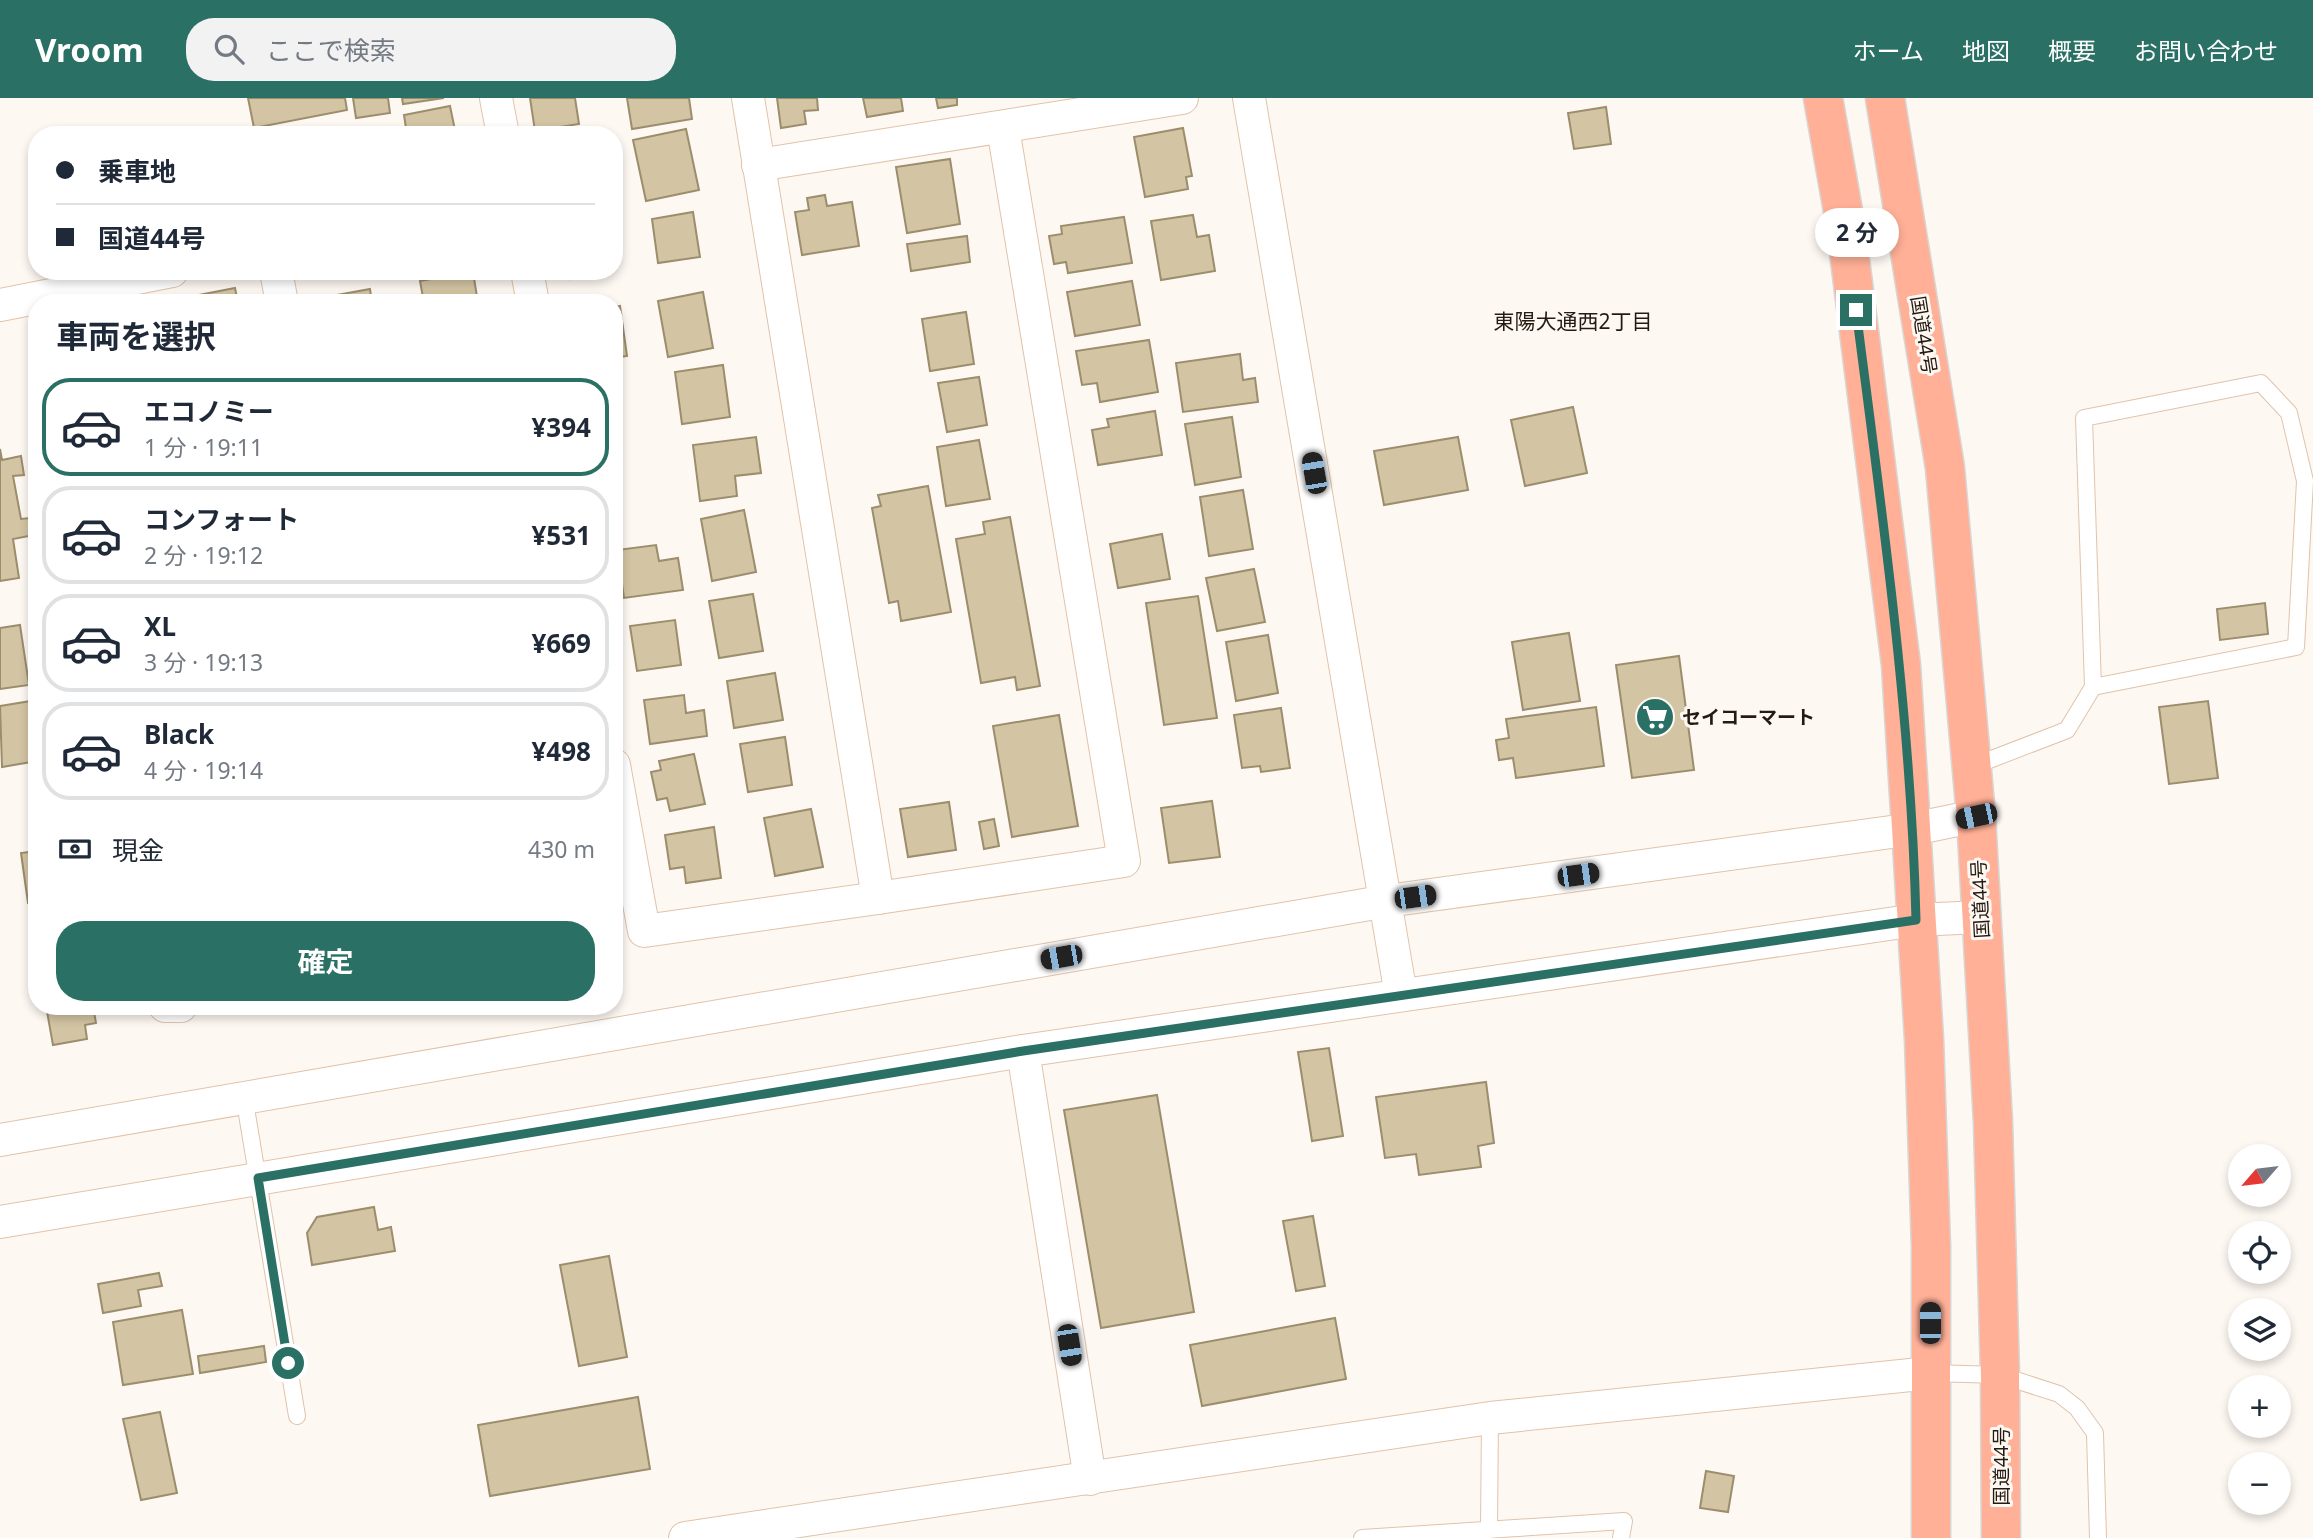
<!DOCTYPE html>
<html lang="ja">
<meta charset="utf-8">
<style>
body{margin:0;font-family:"Noto Sans","Noto Sans JP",sans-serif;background:#f2f2f3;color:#1f2937;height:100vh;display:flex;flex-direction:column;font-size:26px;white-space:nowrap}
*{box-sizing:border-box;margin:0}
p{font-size:23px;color:#747a83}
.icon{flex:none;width:38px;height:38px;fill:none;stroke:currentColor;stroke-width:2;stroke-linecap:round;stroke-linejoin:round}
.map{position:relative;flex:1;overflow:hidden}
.drawer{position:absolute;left:28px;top:196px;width:595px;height:721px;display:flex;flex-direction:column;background:#fff;border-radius:28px;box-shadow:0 4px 10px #0003}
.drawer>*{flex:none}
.top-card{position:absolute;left:28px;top:28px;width:595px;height:154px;border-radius:28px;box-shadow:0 4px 10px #0003;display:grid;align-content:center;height:154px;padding:0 28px;background:#fff}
.needle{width:46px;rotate:242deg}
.tools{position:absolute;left:2228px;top:1046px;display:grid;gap:14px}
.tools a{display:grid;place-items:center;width:63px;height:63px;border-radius:50%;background:#fff;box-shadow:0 4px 10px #0003;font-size:35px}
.end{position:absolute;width:32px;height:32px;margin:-16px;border:9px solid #2a7064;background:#fff;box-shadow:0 0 0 4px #fff}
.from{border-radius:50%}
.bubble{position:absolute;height:49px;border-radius:24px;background:#fff;box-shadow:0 4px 10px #0003;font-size:23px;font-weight:700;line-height:49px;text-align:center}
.car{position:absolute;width:21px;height:42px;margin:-21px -10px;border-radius:9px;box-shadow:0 0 5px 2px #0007;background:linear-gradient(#222 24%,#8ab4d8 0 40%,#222 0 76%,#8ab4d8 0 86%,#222 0)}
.top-card b{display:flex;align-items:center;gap:24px;height:66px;font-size:26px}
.top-card b+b{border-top:2px solid #e0e1e3}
.top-card i{width:18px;height:18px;background:#1f2937}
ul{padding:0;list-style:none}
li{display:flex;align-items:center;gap:21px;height:98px;margin:0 14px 10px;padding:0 14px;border:4px solid #e0e1e3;border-radius:28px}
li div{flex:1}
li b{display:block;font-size:26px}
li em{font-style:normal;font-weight:700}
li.active{border-color:#2a7064}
li>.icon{width:63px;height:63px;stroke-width:1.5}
h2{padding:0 28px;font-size:32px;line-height:84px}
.pay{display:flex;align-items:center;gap:18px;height:77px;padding:0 28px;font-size:26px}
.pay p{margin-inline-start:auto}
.primary-button{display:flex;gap:14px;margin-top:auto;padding:14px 28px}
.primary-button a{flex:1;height:80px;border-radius:28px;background:#2a7064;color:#fff;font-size:28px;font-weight:700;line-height:80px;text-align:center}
header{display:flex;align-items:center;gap:42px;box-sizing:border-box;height:98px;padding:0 35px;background:#2a7064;color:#fff}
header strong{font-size:33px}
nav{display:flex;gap:38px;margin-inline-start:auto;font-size:24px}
.search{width:490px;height:63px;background:#f2f2f3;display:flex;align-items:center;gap:18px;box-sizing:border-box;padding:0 24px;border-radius:28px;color:#747a83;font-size:26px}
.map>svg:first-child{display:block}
.building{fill:#d3c4a3;stroke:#9c8d6d;stroke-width:2}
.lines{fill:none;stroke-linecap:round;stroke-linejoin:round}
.lane-casing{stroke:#e1c3aa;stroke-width:18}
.street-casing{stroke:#e1c3aa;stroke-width:34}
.highway-casing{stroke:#d8d6d4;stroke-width:41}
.lane{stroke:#fff;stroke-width:16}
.street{stroke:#fff;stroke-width:32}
.highway{stroke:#ffb097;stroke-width:38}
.route{stroke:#2a7064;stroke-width:9}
.labels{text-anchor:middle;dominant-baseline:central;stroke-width:6;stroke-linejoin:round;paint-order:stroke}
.street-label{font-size:19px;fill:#251a11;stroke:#fef8f3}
.poi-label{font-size:19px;font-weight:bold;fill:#251a11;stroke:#fef8f3;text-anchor:start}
.neighbourhood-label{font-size:21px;fill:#251a11;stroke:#fef8f3}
</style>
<header>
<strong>Vroom</strong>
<div class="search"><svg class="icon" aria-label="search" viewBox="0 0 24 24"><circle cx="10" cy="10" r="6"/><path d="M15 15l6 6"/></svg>ここで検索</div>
<nav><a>ホーム</a><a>地図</a><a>概要</a><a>お問い合わせ</a></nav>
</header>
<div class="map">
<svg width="2313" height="1440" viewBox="0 0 2313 1440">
<rect width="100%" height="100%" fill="#fef8f3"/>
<g class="building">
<polygon points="248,0 345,0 347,12 254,30"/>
<polygon points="353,0 388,0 390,15 356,20"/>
<polygon points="402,0 444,0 403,6"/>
<polygon points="530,0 575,0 579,26 535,33"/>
<polygon points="627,0 689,0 692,21 632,31"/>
<polygon points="777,0 817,0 818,12 804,13 806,26 781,30"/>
<polygon points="863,0 901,0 903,13 867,19"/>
<polygon points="936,0 957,0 957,7 938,10"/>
<polygon points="450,8 456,37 407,37 404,17"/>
<polygon points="1606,9 1611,46 1574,51 1568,15"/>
<polygon points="1183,30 1192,78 1186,79 1188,91 1145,99 1134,39"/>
<polygon points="686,31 699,92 646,103 633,42"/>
<polygon points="950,61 960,126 907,135 896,69"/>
<polygon points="825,97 827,108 852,104 859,148 802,157 795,114 809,112 807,100"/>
<polygon points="693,114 700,159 658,165 652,121"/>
<polygon points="1193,117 1197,139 1209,137 1215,173 1161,182 1151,123"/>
<polygon points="1124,119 1132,165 1068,175 1066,164 1054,166 1049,138 1062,136 1061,128"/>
<polygon points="967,138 970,164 911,173 907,146"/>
<polygon points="442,173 457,173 457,177 473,174 478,205 424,205 420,183 443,179"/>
<polygon points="569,173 608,173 570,181"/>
<polygon points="1132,183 1140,227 1075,238 1067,194"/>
<polygon points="235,190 238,205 179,205 178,201"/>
<polygon points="370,191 372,205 316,205 315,201"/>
<polygon points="703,194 713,250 668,259 658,203"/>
<polygon points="620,208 627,258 614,260 614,209"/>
<polygon points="966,214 974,266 930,273 922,221"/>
<polygon points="1149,242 1158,294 1100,304 1097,285 1082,287 1076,253"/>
<polygon points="1240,256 1243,282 1255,280 1258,304 1183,314 1176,265"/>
<polygon points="723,267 730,319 682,326 675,274"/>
<polygon points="979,279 987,327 947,334 938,285"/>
<polygon points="1573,309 1587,375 1525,388 1511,322"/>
<polygon points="1155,313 1162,357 1098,367 1092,332 1109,329 1107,321"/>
<polygon points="1232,319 1241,379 1195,387 1185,326"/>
<polygon points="756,339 761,375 735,378 737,398 700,403 693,347"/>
<polygon points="1458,339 1468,392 1384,407 1374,353"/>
<polygon points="979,342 990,401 946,408 937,349"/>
<polygon points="0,351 2,362 21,358 24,377 13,378 21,421 30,420 34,437 13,441 19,480 0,483"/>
<polygon points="928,388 951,514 901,523 898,503 889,505 872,410 881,408 878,397"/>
<polygon points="1243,392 1253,451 1209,458 1200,399"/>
<polygon points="744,412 756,474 712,483 701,421"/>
<polygon points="1010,419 1040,588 1017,592 1015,579 981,585 956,441 985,436 983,424"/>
<polygon points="1162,436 1170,481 1118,490 1110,446"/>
<polygon points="656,447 659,463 678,460 683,492 624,500 617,452"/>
<polygon points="1254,471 1265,524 1217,533 1206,480"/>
<polygon points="753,496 763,553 719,560 709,503"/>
<polygon points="1198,498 1217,620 1164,627 1146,505"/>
<polygon points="2265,505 2268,536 2220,542 2217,511"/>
<polygon points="675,522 681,567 637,573 630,528"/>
<polygon points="20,527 29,587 0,591 0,530"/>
<polygon points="1569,535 1580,603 1523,612 1512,544"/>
<polygon points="1268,537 1278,595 1236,603 1226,544"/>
<polygon points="1679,558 1694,672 1632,680 1616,567"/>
<polygon points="775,575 783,622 734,630 727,583"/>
<polygon points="684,597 686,615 704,612 707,638 650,646 644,602"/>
<polygon points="37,602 37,663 2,669 0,608"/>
<polygon points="2208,603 2218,680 2169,686 2159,609"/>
<polygon points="1596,609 1604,668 1516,680 1513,660 1499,662 1496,642 1509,640 1506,621"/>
<polygon points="1281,610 1290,670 1261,674 1260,668 1242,670 1234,617"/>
<polygon points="1059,617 1078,728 1012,739 993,628"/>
<polygon points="785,639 792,687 748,694 740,646"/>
<polygon points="694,656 705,706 670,713 667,700 657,702 651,674 661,672 659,663"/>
<polygon points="1212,703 1220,759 1169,765 1161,710"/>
<polygon points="949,704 956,752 908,759 900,711"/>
<polygon points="811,711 823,769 775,778 764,720"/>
<polygon points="994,721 999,748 984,751 979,724"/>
<polygon points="714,729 721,780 686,785 684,769 670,771 665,737"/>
<polygon points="37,753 37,804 28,805 21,755"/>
<polygon points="37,822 37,863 30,823"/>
<polygon points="46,908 93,908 96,925 85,927 87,941 53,947"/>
<polygon points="1329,950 1343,1038 1312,1043 1298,954"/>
<polygon points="1486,984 1494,1045 1478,1048 1481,1069 1419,1077 1416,1056 1385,1060 1376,999"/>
<polygon points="1157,997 1194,1214 1101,1230 1064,1012"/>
<polygon points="374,1109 378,1132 391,1129 395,1153 312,1167 307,1135 317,1119"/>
<polygon points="1313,1118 1325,1188 1296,1193 1283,1123"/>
<polygon points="609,1158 627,1259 579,1268 560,1167"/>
<polygon points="159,1175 162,1188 138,1192 141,1208 103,1215 98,1186"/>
<polygon points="182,1212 193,1276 123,1287 113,1224"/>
<polygon points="1335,1220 1346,1281 1202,1308 1190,1247"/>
<polygon points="264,1248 266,1264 200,1275 198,1258"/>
<polygon points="638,1299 650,1371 490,1398 478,1327"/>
<polygon points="160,1314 177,1395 141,1402 123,1321"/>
<polygon points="1706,1373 1734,1378 1728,1414 1700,1410"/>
</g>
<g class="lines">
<defs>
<g id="lane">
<polyline points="1971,669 2067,632 2093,589 2084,320 2261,285 2289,315 2305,383 2296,549 2093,589"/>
<polyline points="244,998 297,1318"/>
<polyline points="1930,1275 2000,1277 2059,1296 2077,1310 2095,1335 2098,1440"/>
<polyline points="1489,1432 1490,1320"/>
<polyline points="1362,1440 1624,1423 1621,1440"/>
</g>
<g id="street">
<polyline points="496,0 503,37"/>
<polyline points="748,0 878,800 1124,763 1003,30"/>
<polyline points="1249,0 1401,897"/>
<polyline points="758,67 1182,0"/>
<polyline points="276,173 282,205"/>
<polyline points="527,173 533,205"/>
<polyline points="0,207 172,173"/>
<polyline points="614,667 644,833 878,800"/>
<polyline points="165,908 181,908"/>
<polyline points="1023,953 1090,1381"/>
<polyline points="0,1042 1387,803 1913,731 1976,718"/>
<polyline points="0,1124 1023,953 1916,822 1981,819"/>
<polyline points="685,1440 1490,1320 1930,1275"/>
</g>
<g id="highway">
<polyline points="1823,0 1846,130 1901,567 1924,941 1931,1149 1931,1440"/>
<polyline points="1885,0 1945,370 1976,718 1993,1024 2000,1277 2001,1440"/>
</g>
</defs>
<use href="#lane" class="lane-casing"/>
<use href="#street" class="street-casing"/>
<use href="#highway" class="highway-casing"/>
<use href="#lane" class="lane"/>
<use href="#street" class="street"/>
<use href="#highway" class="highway"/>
</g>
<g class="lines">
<path class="route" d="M288 1265 258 1080 1023 953 1916 822C1911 617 1882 415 1856 212"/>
</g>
<defs>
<symbol id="supermarket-disc" viewBox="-11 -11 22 22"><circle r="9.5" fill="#2a7064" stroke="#fef8f3"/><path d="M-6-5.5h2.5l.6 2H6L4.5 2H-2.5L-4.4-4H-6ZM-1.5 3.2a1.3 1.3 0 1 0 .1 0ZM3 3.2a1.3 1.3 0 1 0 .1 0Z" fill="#fff"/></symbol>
</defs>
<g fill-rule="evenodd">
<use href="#supermarket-disc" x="1633" y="597" width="44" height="44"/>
</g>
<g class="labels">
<g class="street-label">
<text transform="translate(1924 237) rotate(81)">国道44号</text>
<text transform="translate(1980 801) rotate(-93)">国道44号</text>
<text transform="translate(2001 1368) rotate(-90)">国道44号</text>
</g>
<g class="poi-label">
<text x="1682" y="619">セイコーマート</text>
</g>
<g class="neighbourhood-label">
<text x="1573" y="223">東陽大通西2丁目</text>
</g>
</g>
</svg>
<div class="tools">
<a><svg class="needle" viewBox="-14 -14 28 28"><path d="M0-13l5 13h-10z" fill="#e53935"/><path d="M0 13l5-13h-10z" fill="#747a83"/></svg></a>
<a><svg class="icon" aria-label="locate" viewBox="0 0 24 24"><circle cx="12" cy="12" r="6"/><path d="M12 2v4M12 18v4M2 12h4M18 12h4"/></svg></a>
<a><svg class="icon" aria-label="layers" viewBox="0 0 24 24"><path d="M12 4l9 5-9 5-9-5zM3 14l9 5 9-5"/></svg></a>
<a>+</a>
<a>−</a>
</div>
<i class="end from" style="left:288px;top:1265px"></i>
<i class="end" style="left:1856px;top:212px"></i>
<div class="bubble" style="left:1815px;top:110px;width:84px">2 分</div>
<i class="car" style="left:1314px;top:375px;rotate:350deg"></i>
<i class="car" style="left:1976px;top:718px;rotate:258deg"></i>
<i class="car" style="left:1578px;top:777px;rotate:82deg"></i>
<i class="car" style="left:1415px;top:799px;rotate:82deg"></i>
<i class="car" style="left:1061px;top:859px;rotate:260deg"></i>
<i class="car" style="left:1930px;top:1225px;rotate:0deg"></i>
<i class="car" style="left:1069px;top:1247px;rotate:171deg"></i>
<div class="top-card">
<b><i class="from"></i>乗車地</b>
<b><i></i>国道44号</b>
</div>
<section class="drawer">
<h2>車両を選択</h2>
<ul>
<li class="active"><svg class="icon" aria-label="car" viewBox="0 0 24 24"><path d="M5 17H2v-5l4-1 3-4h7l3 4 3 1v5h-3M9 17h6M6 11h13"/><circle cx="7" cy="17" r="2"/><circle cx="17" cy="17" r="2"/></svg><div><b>エコノミー</b><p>1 分 · 19:11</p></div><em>¥394</em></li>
<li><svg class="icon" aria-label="car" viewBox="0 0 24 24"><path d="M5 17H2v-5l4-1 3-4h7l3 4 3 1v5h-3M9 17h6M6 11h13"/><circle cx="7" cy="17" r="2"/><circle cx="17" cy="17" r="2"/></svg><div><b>コンフォート</b><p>2 分 · 19:12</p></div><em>¥531</em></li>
<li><svg class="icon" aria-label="car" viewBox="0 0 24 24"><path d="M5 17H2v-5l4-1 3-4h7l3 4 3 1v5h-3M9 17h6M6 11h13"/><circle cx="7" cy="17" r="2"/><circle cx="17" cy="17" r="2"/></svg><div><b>XL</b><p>3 分 · 19:13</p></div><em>¥669</em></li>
<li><svg class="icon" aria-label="car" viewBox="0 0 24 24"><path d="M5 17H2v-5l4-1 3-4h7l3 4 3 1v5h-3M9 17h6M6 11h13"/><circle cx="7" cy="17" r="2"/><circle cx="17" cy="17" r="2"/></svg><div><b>Black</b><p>4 分 · 19:14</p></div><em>¥498</em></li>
</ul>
<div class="pay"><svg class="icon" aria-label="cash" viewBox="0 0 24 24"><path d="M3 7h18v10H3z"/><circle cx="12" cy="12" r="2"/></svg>現金<p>430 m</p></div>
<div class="primary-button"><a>確定</a></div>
</section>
</div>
